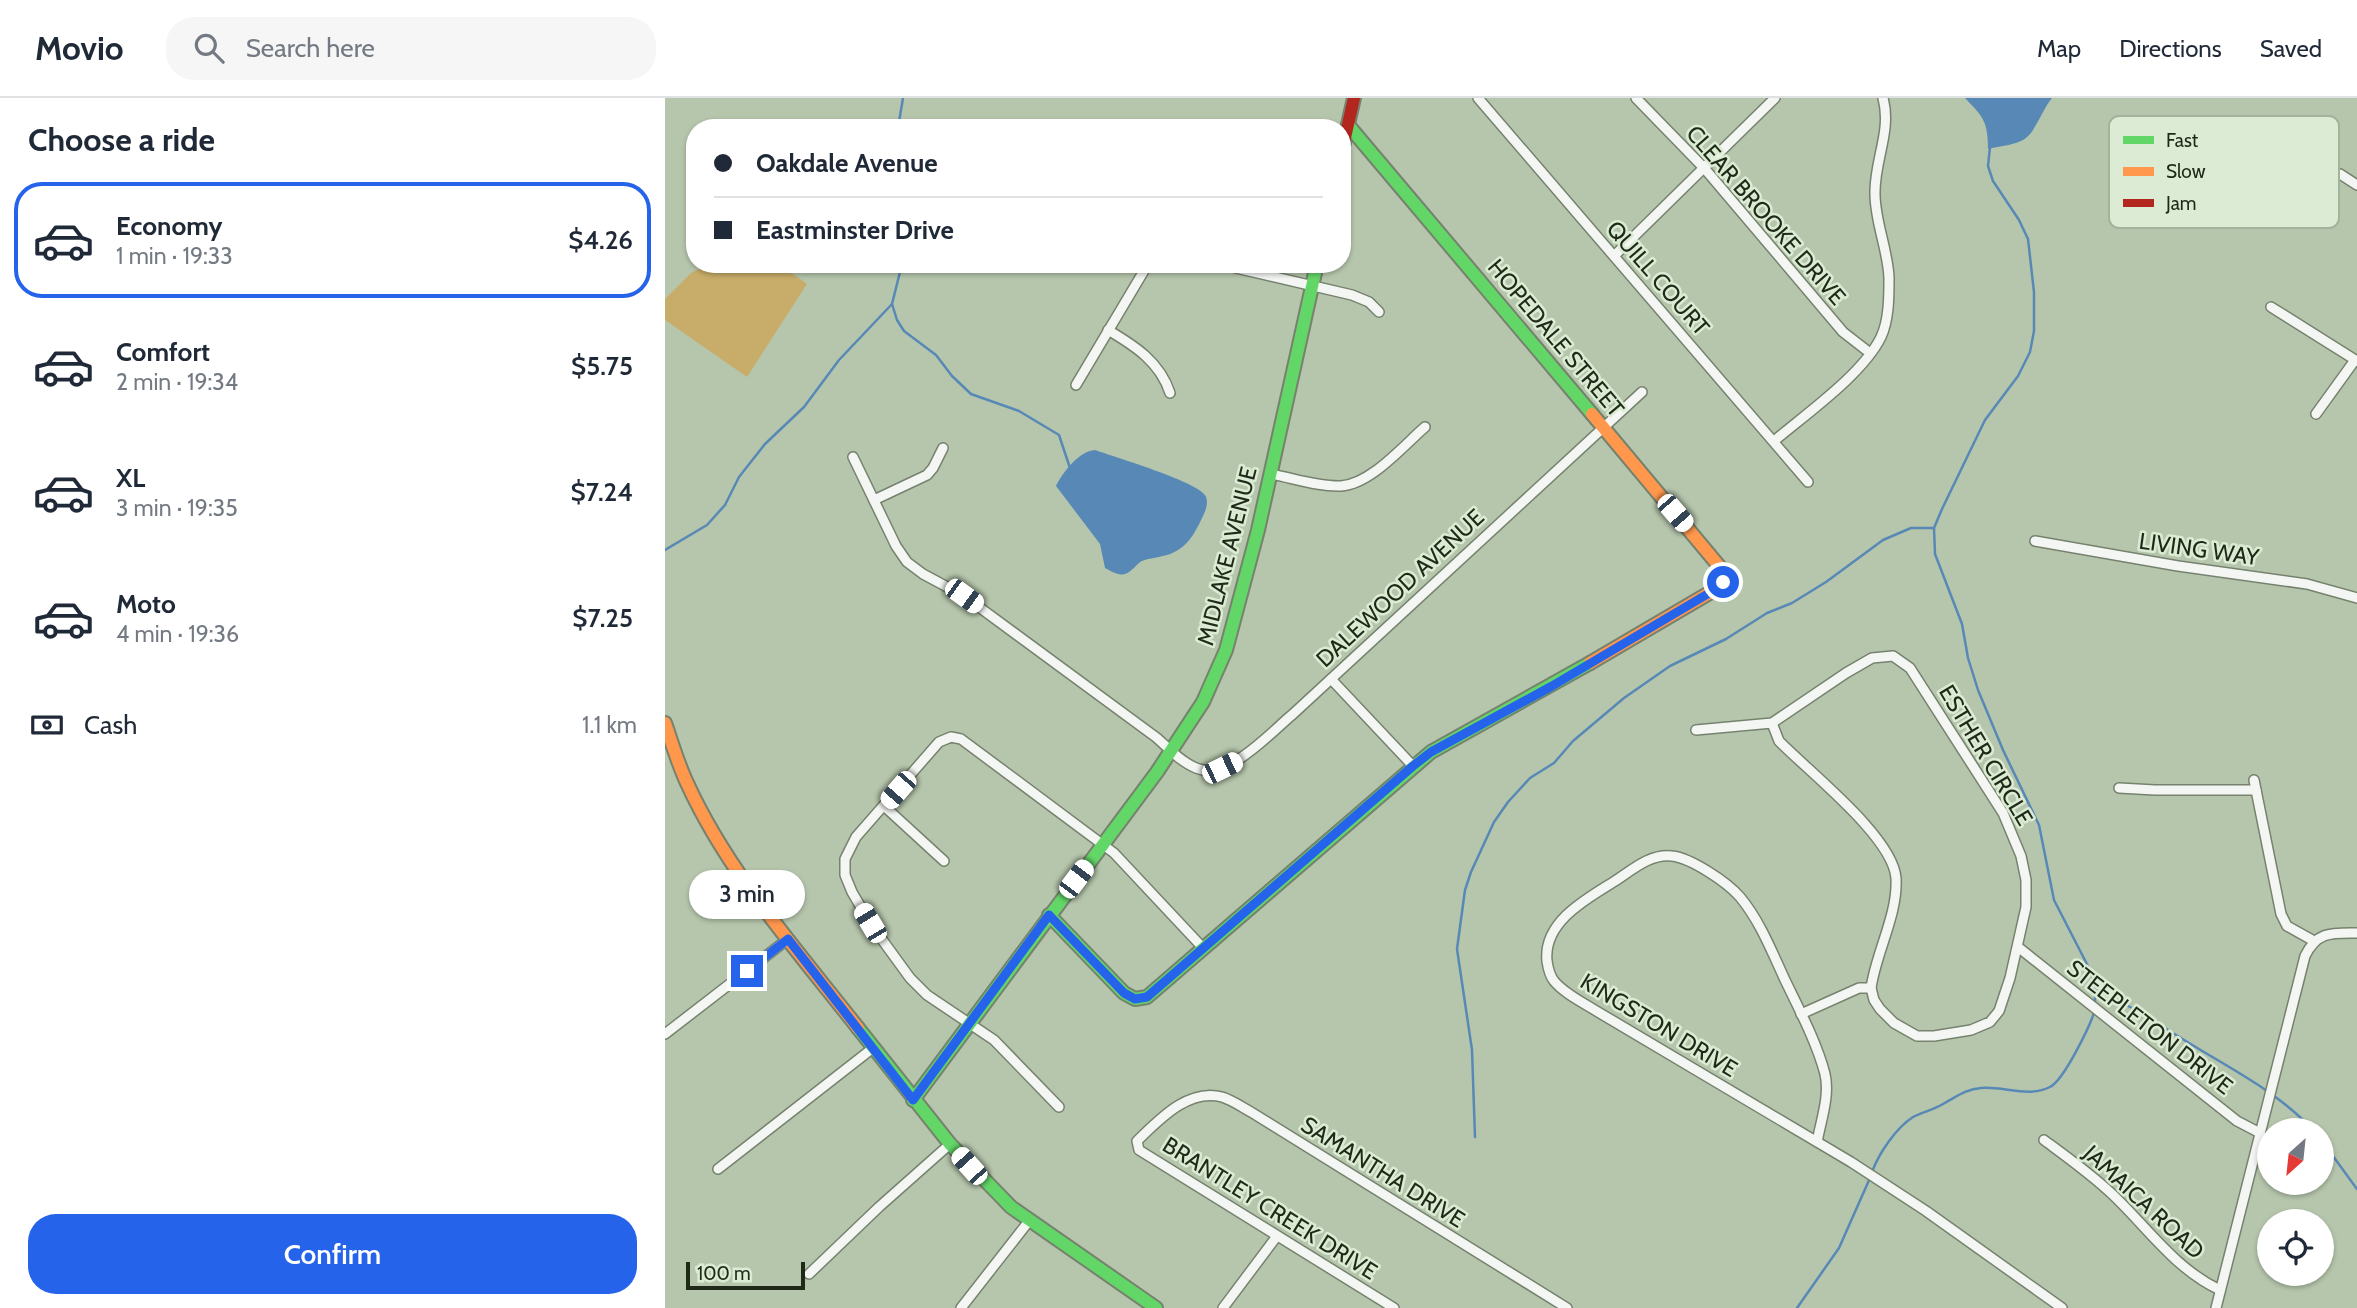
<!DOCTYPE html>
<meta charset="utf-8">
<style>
body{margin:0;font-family:Cabin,sans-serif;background:#f6f6f7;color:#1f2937;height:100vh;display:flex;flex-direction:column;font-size:26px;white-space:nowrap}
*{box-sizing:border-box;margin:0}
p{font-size:23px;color:#747a83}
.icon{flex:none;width:38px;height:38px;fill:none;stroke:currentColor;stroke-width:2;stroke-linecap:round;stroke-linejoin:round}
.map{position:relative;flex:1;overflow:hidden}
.sheet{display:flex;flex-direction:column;background:#fff;width:665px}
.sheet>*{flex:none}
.banner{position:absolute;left:21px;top:21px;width:665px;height:154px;border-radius:28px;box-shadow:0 2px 5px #0004;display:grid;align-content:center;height:154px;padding:0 28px;background:#fff}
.needle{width:46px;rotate:207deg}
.buttons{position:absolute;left:1592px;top:1020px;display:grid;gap:14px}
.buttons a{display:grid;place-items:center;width:77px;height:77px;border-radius:50%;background:#fff;box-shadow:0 2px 5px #0004;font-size:35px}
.scale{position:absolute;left:21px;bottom:18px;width:119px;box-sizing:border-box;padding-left:7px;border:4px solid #1e2a17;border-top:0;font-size:19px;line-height:24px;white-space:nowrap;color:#1e2a17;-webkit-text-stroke:5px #dcecd4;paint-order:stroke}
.end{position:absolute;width:32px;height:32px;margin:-16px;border:9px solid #2563eb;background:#fff;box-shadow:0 0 0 4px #fff}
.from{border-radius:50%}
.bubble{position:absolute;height:49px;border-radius:24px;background:#fff;box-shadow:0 2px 5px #0004;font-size:23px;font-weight:600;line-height:49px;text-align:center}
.car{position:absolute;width:21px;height:42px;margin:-21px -10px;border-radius:9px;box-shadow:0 0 5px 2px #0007;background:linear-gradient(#fff 24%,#345 0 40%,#fff 0 76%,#345 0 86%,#fff 0)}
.banner b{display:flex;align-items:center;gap:24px;height:66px;font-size:26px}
.banner b+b{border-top:2px solid #e0e1e3}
.banner i{width:18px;height:18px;background:#1f2937}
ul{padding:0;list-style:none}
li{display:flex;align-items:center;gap:21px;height:116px;margin:0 14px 10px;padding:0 14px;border:4px solid transparent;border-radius:28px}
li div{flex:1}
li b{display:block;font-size:26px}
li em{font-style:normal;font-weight:600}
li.on{border-color:#2563eb}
li>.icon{width:63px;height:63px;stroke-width:1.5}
h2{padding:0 28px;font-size:32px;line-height:84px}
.pay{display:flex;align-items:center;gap:18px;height:77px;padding:0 28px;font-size:26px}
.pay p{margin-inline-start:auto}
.primary-button{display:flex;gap:14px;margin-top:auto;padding:14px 28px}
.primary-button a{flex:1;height:80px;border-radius:28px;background:#2563eb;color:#fff;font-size:28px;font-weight:600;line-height:80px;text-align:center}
header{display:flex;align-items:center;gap:42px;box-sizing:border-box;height:98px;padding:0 35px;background:#fff;border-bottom:2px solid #e0e1e3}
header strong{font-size:33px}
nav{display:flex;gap:38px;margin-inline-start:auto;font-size:24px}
.search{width:490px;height:63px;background:#f6f6f7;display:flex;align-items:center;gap:18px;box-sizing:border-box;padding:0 24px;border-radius:28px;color:#747a83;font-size:26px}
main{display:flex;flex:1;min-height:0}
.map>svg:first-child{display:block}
.green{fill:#c8ad6a}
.water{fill:#5889b6}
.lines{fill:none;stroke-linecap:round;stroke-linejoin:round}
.stream{stroke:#5889b6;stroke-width:2.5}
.street-casing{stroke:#76826e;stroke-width:12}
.fast-casing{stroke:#76826e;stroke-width:16}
.slow-casing{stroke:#76826e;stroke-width:16}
.jam-casing{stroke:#76826e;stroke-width:16}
.street{stroke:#f4f6f3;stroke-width:9}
.fast{stroke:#63d668;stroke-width:12}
.slow{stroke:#ff974d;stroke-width:12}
.jam{stroke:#b3261e;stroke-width:12}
.route{stroke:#2563eb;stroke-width:9}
.labels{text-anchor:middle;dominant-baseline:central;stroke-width:5;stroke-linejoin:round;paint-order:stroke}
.street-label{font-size:23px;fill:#1e2a17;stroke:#dcecd4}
.key{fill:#dcecd4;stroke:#a3b29b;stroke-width:2}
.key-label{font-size:19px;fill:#1e2a17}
</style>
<header>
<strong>Movio</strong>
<div class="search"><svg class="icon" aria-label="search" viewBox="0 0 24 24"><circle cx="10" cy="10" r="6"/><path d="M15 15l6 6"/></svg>Search here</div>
<nav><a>Map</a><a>Directions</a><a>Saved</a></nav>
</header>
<main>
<section class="sheet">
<h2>Choose a ride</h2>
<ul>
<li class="on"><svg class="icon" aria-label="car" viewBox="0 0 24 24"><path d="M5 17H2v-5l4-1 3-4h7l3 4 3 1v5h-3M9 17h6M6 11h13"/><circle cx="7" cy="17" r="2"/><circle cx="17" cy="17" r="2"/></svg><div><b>Economy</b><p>1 min · 19:33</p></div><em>$4.26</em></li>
<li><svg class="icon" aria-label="car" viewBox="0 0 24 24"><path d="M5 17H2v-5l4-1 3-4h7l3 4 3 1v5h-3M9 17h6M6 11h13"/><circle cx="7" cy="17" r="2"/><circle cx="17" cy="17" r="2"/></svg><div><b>Comfort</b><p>2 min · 19:34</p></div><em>$5.75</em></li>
<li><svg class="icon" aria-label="car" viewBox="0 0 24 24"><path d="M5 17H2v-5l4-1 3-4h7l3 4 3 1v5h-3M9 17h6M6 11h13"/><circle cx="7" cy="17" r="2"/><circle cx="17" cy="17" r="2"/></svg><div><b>XL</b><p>3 min · 19:35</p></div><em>$7.24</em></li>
<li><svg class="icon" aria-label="car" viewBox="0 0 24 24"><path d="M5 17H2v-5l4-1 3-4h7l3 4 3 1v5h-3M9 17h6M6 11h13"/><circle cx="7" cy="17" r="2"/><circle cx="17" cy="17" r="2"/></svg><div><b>Moto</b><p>4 min · 19:36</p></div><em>$7.25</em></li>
</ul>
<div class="pay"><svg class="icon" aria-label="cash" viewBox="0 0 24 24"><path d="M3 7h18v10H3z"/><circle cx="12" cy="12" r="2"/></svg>Cash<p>1.1 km</p></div>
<div class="primary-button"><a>Confirm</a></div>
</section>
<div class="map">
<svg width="1692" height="1210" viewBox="0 0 1692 1210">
<rect width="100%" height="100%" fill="#b6c6ac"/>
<path class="green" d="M44 166C85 166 108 159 142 186L82 279 0 222V201L26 175Z"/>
<g class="water">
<path d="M1300 0H1387C1378 11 1370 33 1362 39 1354 47 1334 48 1323 51 1323 23 1318 19 1300 0Z"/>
<path d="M430 352C452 360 528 382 540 397 544 403 541 412 538 418 529 437 521 453 498 458 491 460 484 460 477 463 471 466 467 474 460 476 453 478 446 473 440 470L435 446 391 388C398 374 414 353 430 352Z"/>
</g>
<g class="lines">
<g class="stream">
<polyline points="233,30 238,0"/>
<polyline points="1325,49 1323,68 1328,83 1354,122 1363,141 1369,194 1369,233 1365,254 1353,278 1320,322 1277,411 1269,430 1270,456 1297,526 1303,560 1313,592 1338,652 1374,727 1389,802 1426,874 1430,890 1430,905"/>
<polyline points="227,206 232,222 239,233 271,257 287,278 306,296 354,313 394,337 405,370"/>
<polyline points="0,452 42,427 60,407 74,379 100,346 139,309 174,262 227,206 237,166"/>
<path d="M1430 890C1465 907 1496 928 1529 948 1570 973 1615 996 1648 1032"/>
<polyline points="810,1039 807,952 792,851 800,792 806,774 829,724 843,704 865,680 889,665 908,643 959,600 1005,568 1061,541 1102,515 1127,505 1161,484 1218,442 1246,430 1269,430"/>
<polyline points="1657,1043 1692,1091"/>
<path d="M1207 1074C1214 1055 1231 1030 1248 1019 1258 1014 1268 1012 1278 1006 1291 999 1301 991 1316 990 1339 988 1363 1000 1385 989 1399 982 1425 928 1430 912"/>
<polyline points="1132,1210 1174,1150 1205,1080"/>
</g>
<defs>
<g id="street">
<polyline points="813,0 1143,384"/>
<polyline points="971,0 1040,71 1178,234 1205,255"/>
<polyline points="1675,76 1692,87"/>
<polyline points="949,158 1110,0"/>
<polyline points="554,166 687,197 704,204 714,214"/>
<polyline points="1606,209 1692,263"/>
<path d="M443 232C470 248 495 264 505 295"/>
<polyline points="411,287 483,166"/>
<polyline points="1651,316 1690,262"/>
<path d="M1109 343C1141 316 1198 276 1216 239 1224 222 1224 199 1224 180 1223 152 1210 124 1210 96 1209 63 1227 33 1218 0"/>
<path d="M188 359 231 448 242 464 258 476 299 498 492 640C503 650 516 664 531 670 563 683 605 635 628 616L977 294"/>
<path d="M605 376C628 380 653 389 676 388 706 386 738 348 760 329"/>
<polyline points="209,402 262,377 268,370 278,350"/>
<polyline points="1370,443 1513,468 1642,486 1692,500"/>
<polyline points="666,581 748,668"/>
<path d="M1031 632 1107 625 1181 575 1207 560 1228 558 1245 570 1338 715 1356 758 1361 782V809L1345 880 1334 913 1325 924 1306 932 1269 938H1252L1229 925 1215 911 1209 902 1206 890C1211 854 1233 817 1231 780 1228 739 1144 674 1114 643L1107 625"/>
<polyline points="1589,682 1616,816 1622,828 1649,843"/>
<polyline points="1454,690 1490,692 1591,692"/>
<polyline points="219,708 279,763"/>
<polyline points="1353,849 1572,1023 1595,1035"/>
<polyline points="1136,916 1194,890 1206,890"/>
<polyline points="0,936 123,841"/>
<polyline points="394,1009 329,942 262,897 245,880 205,825 187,794 180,777 180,761 191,739 274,644 286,639 296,641 449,755 539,851"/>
<path d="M1379 1042C1402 1059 1426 1076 1447 1096 1482 1129 1510 1171 1555 1192"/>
<path d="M1152 1044C1156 1022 1165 998 1160 976 1152 945 1134 911 1120 882 1107 854 1095 823 1075 799 1062 784 1026 760 1007 758 986 755 967 772 950 783 921 801 878 824 882 863 883 870 885 878 889 883 899 895 915 903 928 911L1186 1064 1261 1113 1397 1210"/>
<polyline points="53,1071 208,950"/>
<polyline points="144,1176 214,1109 285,1046"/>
<polyline points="296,1210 364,1123"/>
<polyline points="558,1210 612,1138"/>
<path d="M729 1210 474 1052 472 1043C494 1022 523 990 557 999 567 1002 577 1009 586 1014L902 1210"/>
<path d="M1551 1210 1640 858C1652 833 1667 835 1692 835"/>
</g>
<g id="fast">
<polyline points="683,27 927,316"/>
<polyline points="384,817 459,895 470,901 482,899 766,654 925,565"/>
<polyline points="193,930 285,1046 346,1109 491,1210"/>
<polyline points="248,1002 492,674 538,604 561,552 593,432 652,166"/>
</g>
<g id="slow">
<polyline points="925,565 1046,494 1058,484 1059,474 927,316"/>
<path d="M0 625C7 645 13 666 22 685 63 775 132 852 193 930"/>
</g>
<polyline id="jam" points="677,53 689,0"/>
</defs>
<use href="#street" class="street-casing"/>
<use href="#fast" class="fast-casing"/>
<use href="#slow" class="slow-casing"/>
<use href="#jam" class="jam-casing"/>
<use href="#street" class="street"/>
<use href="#fast" class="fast"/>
<use href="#slow" class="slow"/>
<use href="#jam" class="jam"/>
</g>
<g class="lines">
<polyline class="route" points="82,873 123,841 248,1002 384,817 459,895 470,901 482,899 748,668 766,654 887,588 1046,494 1058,484"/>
</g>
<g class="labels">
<g class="street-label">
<text transform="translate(1101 117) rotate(49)">CLEAR BROOKE DRIVE</text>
<text transform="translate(993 180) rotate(49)">QUILL COURT</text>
<text transform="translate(891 240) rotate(50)">HOPEDALE STREET</text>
<text transform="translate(1534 451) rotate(8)">LIVING WAY</text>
<text transform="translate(562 458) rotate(-76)">MIDLAKE AVENUE</text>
<text transform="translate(735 490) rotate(-43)">DALEWOOD AVENUE</text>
<text transform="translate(1321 657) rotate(59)">ESTHER CIRCLE</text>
<text transform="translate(994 927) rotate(31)">KINGSTON DRIVE</text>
<text transform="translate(1485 929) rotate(38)">STEEPLETON DRIVE</text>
<text transform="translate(718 1074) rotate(32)">SAMANTHA DRIVE</text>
<text transform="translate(1479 1104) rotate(43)">JAMAICA ROAD</text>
<text transform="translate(605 1110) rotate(32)">BRANTLEY CREEK DRIVE</text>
</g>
</g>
<rect x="1444" y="18" width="230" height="112" rx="10" class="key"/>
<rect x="1458" y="38" width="31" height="8" fill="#63d668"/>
<rect x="1458" y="69" width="31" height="9" fill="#ff974d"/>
<rect x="1458" y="101" width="31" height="8" fill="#b3261e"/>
<g class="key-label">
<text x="1501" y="49">Fast</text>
<text x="1501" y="80">Slow</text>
<text x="1501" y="112">Jam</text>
</g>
</svg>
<div class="buttons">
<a><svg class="needle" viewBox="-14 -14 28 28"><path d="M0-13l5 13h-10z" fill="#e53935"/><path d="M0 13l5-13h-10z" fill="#747a83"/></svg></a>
<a><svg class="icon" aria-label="locate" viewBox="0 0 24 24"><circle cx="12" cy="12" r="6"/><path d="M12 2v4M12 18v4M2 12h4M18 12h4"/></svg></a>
</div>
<div class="scale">100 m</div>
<i class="end from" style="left:1058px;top:484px"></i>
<i class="end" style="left:82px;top:873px"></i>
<div class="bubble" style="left:24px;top:772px;width:116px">3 min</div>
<i class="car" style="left:1010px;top:415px;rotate:139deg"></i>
<i class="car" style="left:299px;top:498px;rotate:126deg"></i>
<i class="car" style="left:557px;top:670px;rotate:64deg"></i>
<i class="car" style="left:233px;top:692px;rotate:221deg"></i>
<i class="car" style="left:411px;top:781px;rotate:37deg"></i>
<i class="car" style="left:205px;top:825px;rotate:329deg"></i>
<i class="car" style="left:304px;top:1068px;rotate:318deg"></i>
<div class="banner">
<b><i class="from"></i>Oakdale Avenue</b>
<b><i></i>Eastminster Drive</b>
</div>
</div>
</main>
